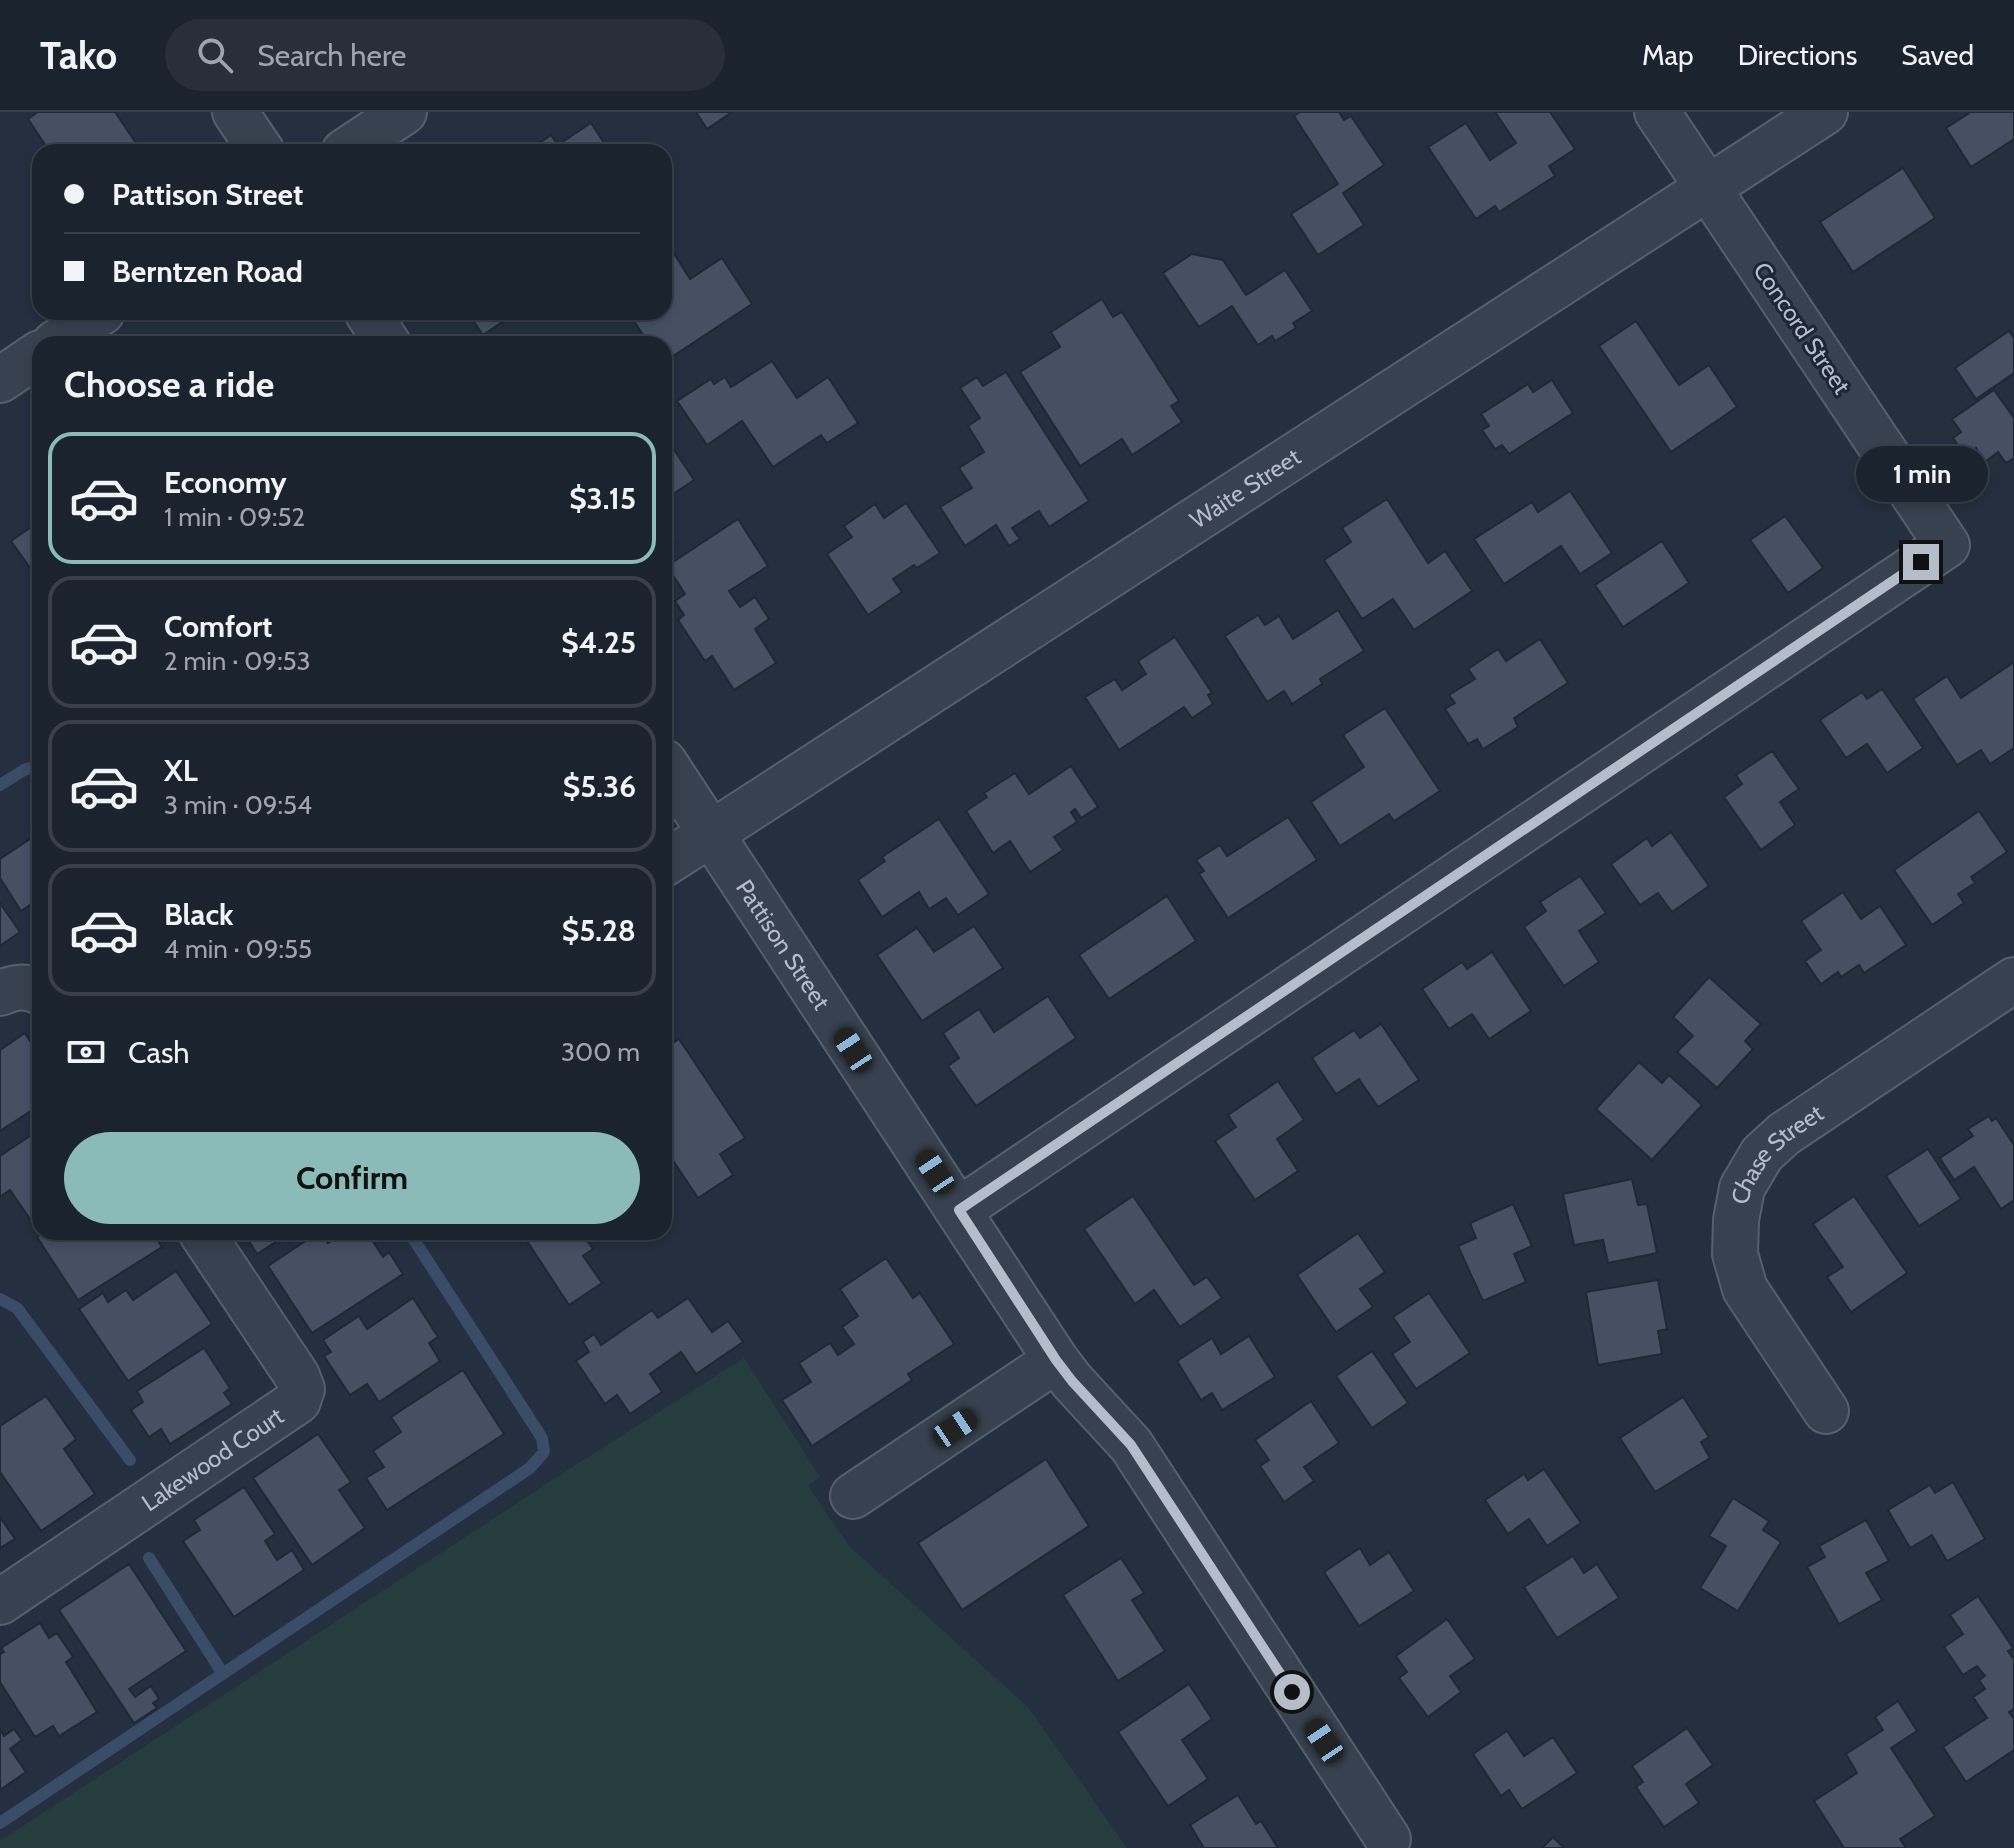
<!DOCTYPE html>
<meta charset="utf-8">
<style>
body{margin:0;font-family:Cabin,sans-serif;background:#282f3b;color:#f1f3f6;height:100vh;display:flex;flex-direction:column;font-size:30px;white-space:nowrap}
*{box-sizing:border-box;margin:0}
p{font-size:26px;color:#a0a4aa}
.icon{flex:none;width:44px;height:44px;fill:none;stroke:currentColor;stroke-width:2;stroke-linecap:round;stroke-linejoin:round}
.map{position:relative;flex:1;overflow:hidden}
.drawer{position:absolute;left:32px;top:224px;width:640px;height:904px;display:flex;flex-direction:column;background:#1b232f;border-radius:24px;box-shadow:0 4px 12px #0003,0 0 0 2px #39404b}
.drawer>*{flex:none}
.guide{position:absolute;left:32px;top:32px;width:640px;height:176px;border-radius:24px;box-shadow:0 4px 12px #0003,0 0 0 2px #39404b;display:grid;align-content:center;height:176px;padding:0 32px;background:#1b232f}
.end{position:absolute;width:36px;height:36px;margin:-18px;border:10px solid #b5bdca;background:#111;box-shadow:0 0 0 4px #111}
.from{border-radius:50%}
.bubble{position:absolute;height:56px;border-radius:28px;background:#1b232f;box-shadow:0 4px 12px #0003,0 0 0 2px #39404b;font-size:26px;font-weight:800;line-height:56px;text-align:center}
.car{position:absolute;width:24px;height:48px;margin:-24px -12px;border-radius:10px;box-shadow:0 0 6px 2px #0007;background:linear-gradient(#222 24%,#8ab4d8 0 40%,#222 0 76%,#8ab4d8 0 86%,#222 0)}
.guide b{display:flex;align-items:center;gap:28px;height:76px;font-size:30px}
.guide b+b{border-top:2px solid #39404b}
.guide i{width:20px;height:20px;background:#f1f3f6}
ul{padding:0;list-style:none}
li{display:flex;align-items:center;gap:24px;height:132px;margin:0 16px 12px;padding:0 16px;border:4px solid #39404b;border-radius:24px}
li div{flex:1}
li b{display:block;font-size:30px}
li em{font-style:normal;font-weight:800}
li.current{border-color:#8bbbb9}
li>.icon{width:72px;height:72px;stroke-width:1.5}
h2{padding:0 32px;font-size:36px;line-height:96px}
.pay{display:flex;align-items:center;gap:20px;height:88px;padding:0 32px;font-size:30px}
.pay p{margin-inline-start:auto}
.primary-button{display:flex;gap:16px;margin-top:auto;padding:16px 32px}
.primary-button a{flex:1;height:92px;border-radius:48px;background:#8bbbb9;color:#111;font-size:32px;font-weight:800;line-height:92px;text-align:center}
header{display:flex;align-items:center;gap:48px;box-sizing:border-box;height:112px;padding:0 40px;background:#1b232f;border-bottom:2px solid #39404b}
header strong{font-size:38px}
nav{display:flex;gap:44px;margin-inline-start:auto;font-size:28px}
.search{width:560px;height:72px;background:#282f3b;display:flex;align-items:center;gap:20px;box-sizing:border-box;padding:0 28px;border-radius:44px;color:#a0a4aa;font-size:30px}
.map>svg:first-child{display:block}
.green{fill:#263d40}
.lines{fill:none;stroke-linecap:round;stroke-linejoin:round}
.stream{stroke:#394c68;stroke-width:12}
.building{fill:#455163;stroke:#1f2836;stroke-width:2}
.minor-casing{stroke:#565f6d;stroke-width:48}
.minor{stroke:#38414f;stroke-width:44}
.route{stroke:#b5bdca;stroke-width:10}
.labels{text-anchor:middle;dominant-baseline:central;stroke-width:6;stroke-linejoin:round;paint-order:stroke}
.street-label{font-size:24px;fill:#b5bdca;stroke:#1d2634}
</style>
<header>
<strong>Tako</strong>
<div class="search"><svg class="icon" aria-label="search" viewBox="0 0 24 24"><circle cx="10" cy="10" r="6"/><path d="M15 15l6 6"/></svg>Search here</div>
<nav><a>Map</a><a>Directions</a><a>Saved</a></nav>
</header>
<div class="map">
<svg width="2014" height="1736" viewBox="0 0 2014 1736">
<rect width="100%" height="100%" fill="#242f3f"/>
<polygon class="green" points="744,1246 820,1365 808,1374 849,1434 1028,1595 1127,1736 0,1736 0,1729 574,1354"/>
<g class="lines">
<g class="stream">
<polyline points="0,673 24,658 40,653"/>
<polyline points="0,1187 17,1196 130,1348"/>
<polyline points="149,1446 223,1562"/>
<polyline points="0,1711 530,1356 544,1340 542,1326 409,1120"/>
</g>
</g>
<g class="building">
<polygon points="38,0 115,0 142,40 50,40 28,7"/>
<polygon points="696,0 732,0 707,17"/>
<polygon points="1300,0 1339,0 1344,8 1351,4 1384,53 1343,81 1364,113 1318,143 1291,102 1338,72 1294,4"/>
<polygon points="1495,0 1550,0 1575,37 1549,54 1555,64 1499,100 1495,94 1476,107 1428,35 1466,11 1490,48 1516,31"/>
<polygon points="1971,0 2014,0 2014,27 1971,55 1946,16"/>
<polygon points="591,11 610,40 527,40 551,23 558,33"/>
<polygon points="1903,56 1935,106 1853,160 1820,110"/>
<polygon points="664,138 668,144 673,140 690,167 722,146 752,192 664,250 664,232 649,232 628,200 664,200"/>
<polygon points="1192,142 1223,148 1246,183 1285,158 1312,199 1293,211 1296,216 1275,229 1272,224 1258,233 1232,194 1199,215 1163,161"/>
<polygon points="1102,187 1113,205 1122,200 1179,289 1171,294 1182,310 1132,343 1122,327 1080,354 1020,260 1060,235 1051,220"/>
<polygon points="467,200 517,200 483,223"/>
<polygon points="1636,209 1679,273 1709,253 1737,295 1671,340 1599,234"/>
<polygon points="2009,219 2014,226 2014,261 1976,287 1955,256"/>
<polygon points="772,249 797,286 828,265 858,311 827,331 821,323 773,355 742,309 707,333 677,289 711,267 714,272 725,265 731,275"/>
<polygon points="1006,260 1089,389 1049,415 1039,399 1012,416 1020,427 1009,434 996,413 965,434 940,395 972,376 959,356 984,340 968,314 980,306 960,276 977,265 983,274"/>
<polygon points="1552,268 1573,301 1509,342 1502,333 1495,337 1482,318 1489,314 1481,302 1528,272 1533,280"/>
<polygon points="1994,278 2014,306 2014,346 2006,351 1998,340 1985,350 1976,336 1965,344 1953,326 1961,320 1952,307"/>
<polygon points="669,330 694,368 664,388 664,334"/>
<polygon points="1570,379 1612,441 1580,462 1561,434 1504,472 1474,427 1532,390 1538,400"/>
<polygon points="1387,387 1428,451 1445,439 1472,479 1414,518 1393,487 1362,507 1324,448 1351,430 1342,416"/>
<polygon points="906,391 940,441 917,456 914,453 893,467 902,480 868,503 827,442 852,425 844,414 875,392 884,406"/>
<polygon points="1785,404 1823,456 1788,481 1750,428"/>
<polygon points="738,407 768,454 729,479 740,495 755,485 769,507 755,517 776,551 734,578 712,544 705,549 678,508 684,503 675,489 685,482 667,454"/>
<polygon points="40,409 40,470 11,429"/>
<polygon points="664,417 674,431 664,438"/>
<polygon points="1662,429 1689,471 1623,515 1595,473"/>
<polygon points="1338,498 1364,539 1320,567 1322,572 1292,592 1284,579 1267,590 1225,524 1258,503 1265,513 1279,504 1293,527"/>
<polygon points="1175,525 1212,581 1208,583 1213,592 1192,606 1184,595 1119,638 1085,585 1115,567 1122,578 1146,562 1138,549"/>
<polygon points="1540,527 1568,571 1514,606 1518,615 1483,637 1477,627 1468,632 1445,597 1455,591 1449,583 1475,567 1468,557 1498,537 1506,549"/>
<polygon points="2014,550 2014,636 1990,652 1981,638 1957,653 1913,587 1947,564 1961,586"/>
<polygon points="1882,577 1923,636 1887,661 1867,632 1846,646 1820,608 1862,580 1867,587"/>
<polygon points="1385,596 1440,679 1394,709 1389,702 1340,734 1311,690 1364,655 1343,623"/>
<polygon points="1772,639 1799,677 1780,690 1795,713 1761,738 1724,685 1742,672 1736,663"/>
<polygon points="1071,654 1098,695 1081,706 1075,697 1071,700 1077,710 1054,725 1063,738 1030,760 1010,729 993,741 966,699 987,685 984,681 1015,661 1029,682"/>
<polygon points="1979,699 2007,740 1971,765 1975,771 1958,782 1964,791 1932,813 1894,758"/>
<polygon points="1288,705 1317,748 1228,806 1199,762 1204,759 1196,748 1220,733 1227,744"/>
<polygon points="939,707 989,782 958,803 946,786 929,797 919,780 882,805 858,768 885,749 882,745"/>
<polygon points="40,708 40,786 21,799 0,766 0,747 36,723 30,714"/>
<polygon points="1671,720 1709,774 1672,800 1658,781 1640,793 1611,752 1647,726 1652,734"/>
<polygon points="1580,764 1606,801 1579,819 1599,850 1564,874 1524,815 1546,799 1540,790"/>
<polygon points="1843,780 1861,807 1880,794 1906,833 1864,861 1859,853 1841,865 1838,860 1821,872 1805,849 1821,838 1801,809"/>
<polygon points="1167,784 1196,829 1109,887 1079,843"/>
<polygon points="0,791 20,820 0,834"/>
<polygon points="974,814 1003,856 922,909 877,843 917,816 934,840"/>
<polygon points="1492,840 1531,899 1489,927 1472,902 1449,917 1422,877 1462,850 1467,857"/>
<polygon points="1709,865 1761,912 1745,929 1753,937 1717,976 1677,940 1693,924 1673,905"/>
<polygon points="1048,884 1076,926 976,994 948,954 959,946 943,921 979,897 994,920"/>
<polygon points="1381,912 1419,968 1378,995 1359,967 1336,982 1312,946 1354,918 1360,926"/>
<polygon points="25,921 40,945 40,970 38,972 40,975 40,993 0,1019 0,938"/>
<polygon points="679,927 745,1026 720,1042 733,1063 698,1086 664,1035 664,937"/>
<polygon points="1639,950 1662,971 1669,963 1702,993 1652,1048 1596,997"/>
<polygon points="1278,969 1304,1008 1277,1027 1298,1059 1255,1088 1215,1029 1236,1015 1228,1003"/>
<polygon points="1989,1004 1992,1009 1996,1006 2014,1033 2014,1088 2001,1097 1974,1055 1954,1068 1940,1046 1973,1024 1968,1017"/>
<polygon points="36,1020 40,1028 40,1105 32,1110 10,1078 0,1085 0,1044"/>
<polygon points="1928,1037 1961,1087 1919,1114 1886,1064"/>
<polygon points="1632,1067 1638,1093 1647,1092 1657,1141 1608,1151 1603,1128 1574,1133 1563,1082"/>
<polygon points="1133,1084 1194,1173 1207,1165 1222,1186 1180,1215 1154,1178 1135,1192 1084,1117"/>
<polygon points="1854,1084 1907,1161 1851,1200 1827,1165 1843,1155 1813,1112"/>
<polygon points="1513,1092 1532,1134 1514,1142 1526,1170 1483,1189 1458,1134 1476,1126 1470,1111"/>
<polygon points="44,1120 152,1120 162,1135 78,1188 37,1125"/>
<polygon points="243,1120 291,1120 257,1142"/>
<polygon points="319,1120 328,1131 345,1120 367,1120 383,1145 389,1140 403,1162 312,1221 268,1154"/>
<polygon points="521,1120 581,1120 593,1137 583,1144 602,1171 569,1193"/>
<polygon points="1358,1121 1385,1160 1360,1177 1373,1195 1336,1220 1297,1163"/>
<polygon points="886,1146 913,1186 920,1181 954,1232 908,1262 912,1268 812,1334 782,1288 811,1270 799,1251 830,1231 838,1243 854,1232 842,1215 858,1204 840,1177"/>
<polygon points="176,1159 212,1212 128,1269 79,1197 103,1181 108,1190 126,1178 133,1188"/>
<polygon points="1658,1168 1667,1217 1658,1219 1662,1242 1598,1253 1586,1180"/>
<polygon points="1429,1181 1470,1241 1416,1277 1392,1242 1410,1230 1393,1205"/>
<polygon points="413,1186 438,1225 429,1231 440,1249 379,1290 367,1272 350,1283 324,1244 331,1240 323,1228 359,1204 367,1217"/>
<polygon points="688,1186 712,1220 728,1209 743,1230 696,1262 681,1240 650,1262 662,1280 630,1302 617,1283 605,1292 576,1249 589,1240 583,1230 594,1222 601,1233 652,1198 658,1206"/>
<polygon points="1249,1224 1275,1265 1222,1298 1212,1281 1201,1288 1177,1249 1212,1226 1221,1242"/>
<polygon points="204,1236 230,1276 224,1281 232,1292 170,1332 161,1317 149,1325 131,1298 143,1290 137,1279"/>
<polygon points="1372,1239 1408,1291 1372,1316 1336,1264"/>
<polygon points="463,1258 504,1322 387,1398 366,1366 384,1355 373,1339 401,1320 391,1305"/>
<polygon points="46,1284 76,1327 64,1337 95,1382 41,1419 0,1360 0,1314"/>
<polygon points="1683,1285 1709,1325 1701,1330 1710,1346 1655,1380 1620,1326"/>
<polygon points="1311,1289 1339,1331 1304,1355 1314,1369 1284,1390 1260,1354 1269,1348 1255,1328"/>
<polygon points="318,1322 351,1370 339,1378 365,1416 312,1453 253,1366"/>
<polygon points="1046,1347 1089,1414 962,1498 918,1431"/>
<polygon points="1544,1357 1581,1411 1547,1434 1529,1407 1508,1422 1485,1388 1524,1362 1528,1368"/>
<polygon points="1953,1370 1985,1427 1947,1449 1932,1423 1910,1436 1888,1398 1930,1373 1935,1381"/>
<polygon points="244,1375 275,1422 265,1429 277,1448 292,1438 304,1458 234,1505 183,1429 200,1418 194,1408"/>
<polygon points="1733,1386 1769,1409 1763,1418 1781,1430 1738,1499 1700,1476 1726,1434 1709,1424"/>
<polygon points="0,1405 15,1427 0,1436"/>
<polygon points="1866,1408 1889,1449 1866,1461 1882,1488 1839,1512 1807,1455 1825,1445 1819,1434"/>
<polygon points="1360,1436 1370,1453 1389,1440 1414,1479 1359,1514 1324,1460"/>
<polygon points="1573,1444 1584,1461 1597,1452 1619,1486 1557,1526 1524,1475"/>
<polygon points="1121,1446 1144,1481 1132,1488 1165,1539 1118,1569 1063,1483"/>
<polygon points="129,1452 186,1539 129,1577 135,1585 151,1574 159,1587 153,1591 157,1596 134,1611 59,1498"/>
<polygon points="1978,1484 2013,1536 2008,1539 2012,1545 2014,1544 2014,1597 2009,1600 2014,1607 2014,1638 1966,1670 1943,1635 1987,1606 1973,1585 1985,1577 1979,1568 1985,1564 1977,1554 1963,1563 1944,1535 1963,1522 1950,1503"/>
<polygon points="1447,1507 1475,1547 1450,1564 1461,1580 1428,1605 1399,1566 1407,1560 1396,1544"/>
<polygon points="40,1511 49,1526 57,1521 73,1545 66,1550 97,1600 59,1624 53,1614 35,1625 0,1570 0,1542 4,1540 1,1536"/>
<polygon points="1189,1572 1212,1607 1182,1628 1208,1667 1168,1694 1118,1620"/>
<polygon points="1898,1589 1917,1619 1891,1636 1935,1704 1900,1727 1906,1736 1844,1736 1814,1689 1857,1661 1846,1642 1883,1618 1875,1605"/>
<polygon points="1687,1616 1713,1653 1686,1672 1699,1691 1664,1715 1636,1675 1643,1670 1632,1654"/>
<polygon points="14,1617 22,1628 10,1637 26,1660 0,1678 0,1618 4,1624"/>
<polygon points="1507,1619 1524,1644 1553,1625 1577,1661 1522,1697 1509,1678 1501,1684 1473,1642"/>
<polygon points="1238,1683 1256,1712 1261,1709 1278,1736 1204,1736 1190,1713"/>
<polygon points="1553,1725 1564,1736 1542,1736"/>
</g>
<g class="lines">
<defs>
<g id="minor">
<polyline points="235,0 262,40"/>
<polyline points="344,40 404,0"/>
<polyline points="367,200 388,232"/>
<polyline points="54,232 102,200"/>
<polyline points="0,268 40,241"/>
<path id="s1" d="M664 650 1056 1248 1072 1269 1131 1333 1388 1727"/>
<path id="s2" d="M664 752 1825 0"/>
<path d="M0 881C15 875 25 873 40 880"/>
<polyline points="959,1098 1947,433 1657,0"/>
<path id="s3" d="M1826 1299 1745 1177 1735 1142 1736 1108 1742 1076 1762 1042 1784 1022 2014 868"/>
<polyline points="853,1384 1056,1248"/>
<path id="s4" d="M0 1490 298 1289 302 1277 297 1264 201 1120"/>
</g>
</defs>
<use href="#minor" class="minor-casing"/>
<use href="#minor" class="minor"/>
</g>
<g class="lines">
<polyline class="route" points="1292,1580 1131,1333 1072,1269 1056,1248 959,1098 1921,450"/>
</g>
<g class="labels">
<g class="street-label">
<text transform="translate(1802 216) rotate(56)">Concord Street</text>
<text stroke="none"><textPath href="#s2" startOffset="692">Waite Street</textPath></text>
<text stroke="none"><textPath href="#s1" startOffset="218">Pattison Street</textPath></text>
<text stroke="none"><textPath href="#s3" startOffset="298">Chase Street</textPath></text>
<text stroke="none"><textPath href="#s4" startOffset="256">Lakewood Court</textPath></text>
</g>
</g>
</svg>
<i class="end from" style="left:1292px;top:1580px"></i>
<i class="end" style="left:1921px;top:450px"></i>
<div class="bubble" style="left:1856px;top:334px;width:132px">1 min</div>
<i class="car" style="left:853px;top:938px;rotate:327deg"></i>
<i class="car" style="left:935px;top:1060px;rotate:327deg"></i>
<i class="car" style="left:955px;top:1316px;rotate:56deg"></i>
<i class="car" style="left:1324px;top:1629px;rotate:326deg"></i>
<div class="guide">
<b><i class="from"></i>Pattison Street</b>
<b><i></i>Berntzen Road</b>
</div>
<section class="drawer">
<h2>Choose a ride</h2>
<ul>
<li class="current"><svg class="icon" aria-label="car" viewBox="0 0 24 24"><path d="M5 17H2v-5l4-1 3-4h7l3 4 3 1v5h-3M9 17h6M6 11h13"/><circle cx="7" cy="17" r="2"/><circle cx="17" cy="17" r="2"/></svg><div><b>Economy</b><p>1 min · 09:52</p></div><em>$3.15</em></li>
<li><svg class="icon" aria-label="car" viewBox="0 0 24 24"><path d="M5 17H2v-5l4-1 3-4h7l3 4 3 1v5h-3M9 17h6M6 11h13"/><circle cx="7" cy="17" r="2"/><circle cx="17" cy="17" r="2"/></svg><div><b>Comfort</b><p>2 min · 09:53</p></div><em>$4.25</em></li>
<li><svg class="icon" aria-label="car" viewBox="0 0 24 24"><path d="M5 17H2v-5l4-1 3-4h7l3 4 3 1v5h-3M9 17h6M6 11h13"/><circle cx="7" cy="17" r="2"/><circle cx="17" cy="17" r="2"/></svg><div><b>XL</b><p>3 min · 09:54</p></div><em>$5.36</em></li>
<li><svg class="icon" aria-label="car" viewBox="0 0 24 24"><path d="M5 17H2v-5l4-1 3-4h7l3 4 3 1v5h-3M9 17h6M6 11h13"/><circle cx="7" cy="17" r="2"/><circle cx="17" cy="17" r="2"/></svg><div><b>Black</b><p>4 min · 09:55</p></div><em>$5.28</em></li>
</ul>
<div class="pay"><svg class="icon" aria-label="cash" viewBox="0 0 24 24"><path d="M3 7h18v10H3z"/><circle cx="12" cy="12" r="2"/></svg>Cash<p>300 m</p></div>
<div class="primary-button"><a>Confirm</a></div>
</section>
</div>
